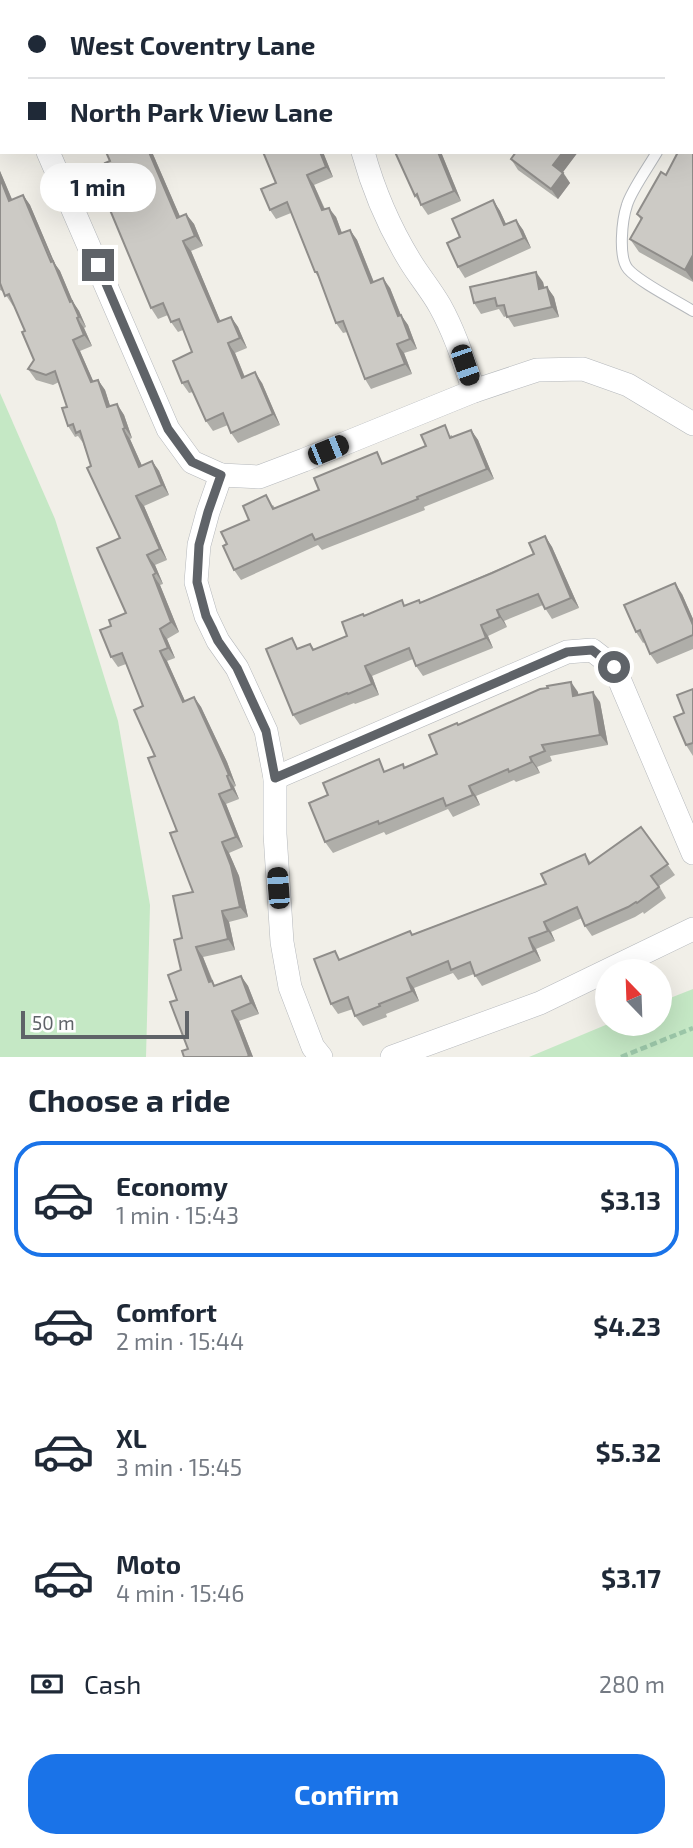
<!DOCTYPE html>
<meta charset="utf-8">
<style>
body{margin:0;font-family:"Exo 2",sans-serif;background:#f6f6f7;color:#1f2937;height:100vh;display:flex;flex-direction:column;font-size:26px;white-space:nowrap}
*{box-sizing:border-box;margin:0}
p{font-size:23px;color:#747a83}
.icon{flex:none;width:38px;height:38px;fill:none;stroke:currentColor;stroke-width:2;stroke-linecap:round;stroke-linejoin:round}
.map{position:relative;height:1057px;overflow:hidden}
.drawer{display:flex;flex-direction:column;background:#fff;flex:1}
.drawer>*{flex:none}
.hud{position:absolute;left:0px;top:0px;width:693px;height:154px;box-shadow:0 7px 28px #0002;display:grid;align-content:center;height:154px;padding:0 28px;background:#fff}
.needle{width:46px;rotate:337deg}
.controls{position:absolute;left:595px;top:959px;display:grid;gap:14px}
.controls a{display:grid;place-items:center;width:77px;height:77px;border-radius:50%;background:#fff;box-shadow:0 7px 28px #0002;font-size:35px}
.scale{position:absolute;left:21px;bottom:18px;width:168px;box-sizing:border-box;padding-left:7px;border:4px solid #5f6368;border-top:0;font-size:19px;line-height:24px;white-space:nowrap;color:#5f6368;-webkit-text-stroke:5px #fff;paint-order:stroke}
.end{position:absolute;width:32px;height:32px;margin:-16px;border:9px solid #5f6368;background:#fff;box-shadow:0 0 0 4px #fff}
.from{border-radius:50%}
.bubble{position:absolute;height:49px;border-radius:24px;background:#fff;box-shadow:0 7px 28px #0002;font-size:23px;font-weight:700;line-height:49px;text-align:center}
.car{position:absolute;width:21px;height:42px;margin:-21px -10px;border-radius:9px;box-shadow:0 0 5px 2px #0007;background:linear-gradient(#222 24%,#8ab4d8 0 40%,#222 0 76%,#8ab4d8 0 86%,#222 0)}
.hud b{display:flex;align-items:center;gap:24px;height:66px;font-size:26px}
.hud b+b{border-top:2px solid #e0e1e3}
.hud i{width:18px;height:18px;background:#1f2937}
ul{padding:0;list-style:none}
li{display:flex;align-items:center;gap:21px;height:116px;margin:0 14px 10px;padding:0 14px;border:4px solid transparent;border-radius:28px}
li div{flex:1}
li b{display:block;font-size:26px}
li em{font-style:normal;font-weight:700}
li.selected{border-color:#1a73e8}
li>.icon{width:63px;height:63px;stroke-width:1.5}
h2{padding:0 28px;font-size:32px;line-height:84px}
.pay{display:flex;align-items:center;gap:18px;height:77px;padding:0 28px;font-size:26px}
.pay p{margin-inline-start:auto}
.button{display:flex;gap:14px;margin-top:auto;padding:14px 28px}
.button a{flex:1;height:80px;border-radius:28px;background:#1a73e8;color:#fff;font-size:28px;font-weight:700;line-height:80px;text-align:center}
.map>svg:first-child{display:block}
.green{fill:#c5e8c5}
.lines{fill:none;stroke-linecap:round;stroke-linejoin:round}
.lane-casing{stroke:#b5b8bc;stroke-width:12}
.street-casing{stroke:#b5b8bc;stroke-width:24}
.path{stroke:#9cc7a9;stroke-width:4.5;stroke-dasharray:7 3.5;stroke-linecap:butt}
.lane{stroke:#fff;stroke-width:10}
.street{stroke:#fff;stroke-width:23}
.wall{fill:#afaea9}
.shaded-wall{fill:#8f8d8a}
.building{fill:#cccac5;stroke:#8f8d8a;stroke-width:2}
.route{stroke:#5f6368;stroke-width:9}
</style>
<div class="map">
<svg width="693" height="1057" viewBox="0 0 693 1057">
<rect width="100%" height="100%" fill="#f1efe8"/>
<g class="green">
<polygon points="0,393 55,519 118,721 150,905 146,1057 0,1057"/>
<polygon points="693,989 693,1057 529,1057 608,1024 660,1024 660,1002"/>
</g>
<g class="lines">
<defs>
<g id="lane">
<polyline points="691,97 693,96"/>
<path d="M657 152C649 166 631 191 627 205 622 220 618 257 628 269 639 282 677 301 693 311"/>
</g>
<g id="street">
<polyline points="287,0 288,2"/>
<polyline points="0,53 2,56"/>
<polyline points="48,152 168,429 192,462 221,475 208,512 199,545 196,582 206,616 218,641 237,668 266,731 275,778 275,834 282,942 290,987 313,1047 321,1057"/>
<path d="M363 152C374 192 388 225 410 261 419 276 431 290 440 306 455 333 464 362 474 391"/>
<polyline points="221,475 259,477 304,460 474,391 537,370 583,369 628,385 693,424"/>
<polyline points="275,778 567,652 592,650 614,667 693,853"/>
<polyline points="392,1057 540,1003 693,929"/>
</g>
</defs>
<use href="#lane" class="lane-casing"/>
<use href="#street" class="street-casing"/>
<polyline class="path" points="621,1057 693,1028"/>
<use href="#lane" class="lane"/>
<use href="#street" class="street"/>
</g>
<g class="wall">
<polygon points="139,0 243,0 245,2 142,2"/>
<rect x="466" y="0" width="41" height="2"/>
<polygon points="693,124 693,282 639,252 630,239 641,220 637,214 666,175"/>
<polygon points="106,152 152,152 180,217 186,214 194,224 203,246 191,251 220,321 231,317 238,327 247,348 235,353 245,377 262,383 280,425 238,443 231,433 228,425 213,431 206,421 193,392 189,393 182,383 192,352 183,330 178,332 171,322 168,315 158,319 151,308 113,181 110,161"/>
<polygon points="323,152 333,177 314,185 325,209 336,217 342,233 350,230 357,240 374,282 390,288 401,315 408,325 417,349 404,353 412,374 371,389 365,379 347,332 343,333 336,323 319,278 315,272 291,213 276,219 270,210 276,183"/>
<polygon points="441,152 461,201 428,215 415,196"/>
<polygon points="516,152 578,152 563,172 570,183 558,199 518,170 511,159"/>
<polygon points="0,171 12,200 23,195 30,205 55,264 60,271 73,302 79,311 86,327 84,328 92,346 80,351 93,381 98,380 105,390 110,406 117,404 124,415 132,438 130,439 142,466 152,461 159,471 169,495 144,506 167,560 155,565 163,584 160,585 179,632 167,639 175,658 167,661 185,701 194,697 201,707 227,762 236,786 234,787 239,799 226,804 243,847 229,853 239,876 248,917 229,922 235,950 203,957 215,986 241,976 248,986 259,1014 239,1021 253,1057 184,1057 188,1049 177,1000 181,970 182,938 193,892 155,756 143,706 126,664 118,667 111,657 111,626 126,613 120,538 91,466 83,443 78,436 75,437 68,426 67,407 59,382 53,385 36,380 28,369 34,360 25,331 14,305 13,306 4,292 0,290"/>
<polygon points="493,200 500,211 506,224 516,220 523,230 531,248 465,278 458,267 460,237"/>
<polygon points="543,282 544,288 547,287 554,297 559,317 514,327 507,316 504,317 499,309 481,314 474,303"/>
<polygon points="471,430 478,440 494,479 424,507 425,510 322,550 318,545 241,580 234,570 227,544 249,520 273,505 275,508 452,435 452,437"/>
<polygon points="545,536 552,547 579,608 552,619 543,605 504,621 507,627 488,636 493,648 423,676 416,666 413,659 372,676 379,695 355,704 354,703 300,725 293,715 299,648 310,644 314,649 347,636 364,616 421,602 534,554"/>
<polygon points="682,594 693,619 693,649 657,664 650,654 645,642 643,643 636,632"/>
<polygon points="571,682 578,695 600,702 608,745 550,756 552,761 537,767 540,773 516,782 514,780 476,796 480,805 453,817 448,809 386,835 384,832 333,853 325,842 387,771 405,767 437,754 458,725"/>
<polygon points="693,689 693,756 686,745 684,713"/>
<polygon points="641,827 675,875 659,886 666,898 644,914 643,912 635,917 592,936 585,926 582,918 551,932 555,941 536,949 541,961 482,986 474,974 458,980 453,973 414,988 419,1001 386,1014 387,1017 363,1026 355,1016 353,1009 338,1014 331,1004 341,959 413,934 546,884 585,854 591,863"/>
</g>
<g class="shaded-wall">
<polygon points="149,152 152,152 185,228 177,218"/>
<polygon points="320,152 323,152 333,177 326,167"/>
<polygon points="438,152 441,152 461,201 454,191"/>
<polygon points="563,152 578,152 560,176 553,165"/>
<polygon points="0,171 17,211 9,201 0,178"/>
<polygon points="563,173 570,183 558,199 551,189"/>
<polygon points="307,175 314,185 329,220 322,210"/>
<polygon points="23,195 30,205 55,264 60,271 73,302 79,311 86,327 70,302"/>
<polygon points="493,200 500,211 511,235 504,225"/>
<polygon points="329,208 336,217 346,244 339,234"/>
<polygon points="186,214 194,224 203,246 195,236"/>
<polygon points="516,220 523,230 531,248 524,238"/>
<polygon points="350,230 357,240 378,293 371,283"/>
<polygon points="183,241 191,251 225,332 218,322"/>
<polygon points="693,255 693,281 685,270"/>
<polygon points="536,272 543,282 547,299 539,289"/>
<polygon points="383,278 390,288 405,326 398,316"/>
<polygon points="547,287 554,297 559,317 552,307"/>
<polygon points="401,315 408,325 417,349 410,339"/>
<polygon points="231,317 238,327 247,348 240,338"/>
<polygon points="77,318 84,328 92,346 84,335"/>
<polygon points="73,340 80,351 98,392 91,382"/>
<polygon points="228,343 235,353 249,388 242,378"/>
<polygon points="397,344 404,353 412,374 405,364"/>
<polygon points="255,372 262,383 280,425 273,414"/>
<polygon points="98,380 105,390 114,418 107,407"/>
<polygon points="117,404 124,415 132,438 125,428"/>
<polygon points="123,429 130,439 147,477 139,467"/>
<polygon points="471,430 478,440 494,479 487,469"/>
<polygon points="152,461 159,471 169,495 162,485"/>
<polygon points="136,496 144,506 167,560 160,549"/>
<polygon points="545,536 552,547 579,608 571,598"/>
<polygon points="147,555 155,565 163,584 156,573"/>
<polygon points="153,575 160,585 179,632 171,622"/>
<polygon points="675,583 682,594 693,619 693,625"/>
<polygon points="497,610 504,621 507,627 500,617"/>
<polygon points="481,625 488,636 493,648 486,638"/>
<polygon points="160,629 167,639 175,658 168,648"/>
<polygon points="160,651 167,661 190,712 183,702"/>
<polygon points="365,666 372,676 379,695 372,684"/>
<polygon points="571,682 578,692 580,706 573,696"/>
<polygon points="593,692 600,702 608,745 600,735"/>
<polygon points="194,697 201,707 227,762 236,786 229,775"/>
<polygon points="530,757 537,767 540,773 532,762"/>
<polygon points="227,776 234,787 239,799 232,789"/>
<polygon points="469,786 476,796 480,805 473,795"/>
<polygon points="219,794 226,804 243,847 236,837"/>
<polygon points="222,842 229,853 239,876 248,917 240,907"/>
<polygon points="222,911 229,922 235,950 228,939"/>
<polygon points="544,922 551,932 555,941 548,931"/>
<polygon points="529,938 536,949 541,961 534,951"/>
<polygon points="196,947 203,957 213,983 219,992 209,982"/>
<polygon points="241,976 248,986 259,1014 251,1003"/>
<polygon points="407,978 414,988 419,1001 412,991"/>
<polygon points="232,1011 239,1021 253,1057 249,1056"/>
</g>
<g class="building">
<polygon points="149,0 243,0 245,1 153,2"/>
<polygon points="346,0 430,0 427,2 347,2"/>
<rect x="466" y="0" width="24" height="2"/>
<polygon points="533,0 569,0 570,2 534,2"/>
<polygon points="693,124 693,255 685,270 630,239 642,218 637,214 661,172 666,175 678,152 691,152 691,127"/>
<polygon points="106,152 149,152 177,218 186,214 195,236 183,241 218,322 231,317 240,338 228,343 242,378 255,372 273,414 231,433 223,413 206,421 188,381 182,383 173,361 192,352 179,319 171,322 163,303 151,308 100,186 113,181 105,163 110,161"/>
<polygon points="263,152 320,152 326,167 307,175 322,210 329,208 339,234 350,230 371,283 383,278 398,316 401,315 410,339 397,344 405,364 365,379 343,321 336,323 317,272 315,272 287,202 270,210 261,189 276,183"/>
<polygon points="395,152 438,152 454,191 421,205 417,194 415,196"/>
<polygon points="516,152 563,152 553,165 563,173 551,189 511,159"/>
<polygon points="0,178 9,201 23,195 51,262 53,261 70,302 72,301 79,317 77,318 84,335 73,340 91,382 98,380 107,407 117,404 125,428 123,429 139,467 152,461 162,485 136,496 160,549 147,555 156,573 153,575 171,622 160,629 168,648 160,651 183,702 194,697 219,752 229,775 227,776 232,789 219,794 236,837 222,842 231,866 240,907 222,911 228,939 196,947 209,982 212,981 214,986 241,976 251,1003 232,1011 249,1056 247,1057 184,1057 182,1051 188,1049 170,1002 177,1000 168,975 181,970 174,940 182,938 173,896 193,892 170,833 177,831 148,758 155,756 134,710 143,706 122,653 111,657 100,630 111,626 109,620 126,613 97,548 120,538 87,468 91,466 80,431 76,433 73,424 68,426 62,408 67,407 55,371 46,375 28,369 34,360 22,332 25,331 9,294 5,296 0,283"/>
<polygon points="493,200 504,225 516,220 524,238 458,267 447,243 460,237 452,219"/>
<polygon points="536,272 539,289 547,287 552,307 507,317 504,305 497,306 495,298 474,303 470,287"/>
<polygon points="445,425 450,438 471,430 487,469 417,497 418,499 315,540 312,534 234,570 223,546 227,544 221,532 249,520 243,506 266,495 273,509 319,490 314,478 377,452 382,464 426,446 421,435"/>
<polygon points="545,536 571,598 545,609 538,594 497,610 500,617 481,625 486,638 416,666 409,648 365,666 372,684 348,694 347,693 293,715 266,649 292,638 297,649 310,644 313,650 347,636 342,622 363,614 364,616 402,600 404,606 419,600 420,603 492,573 534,554 529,543"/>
<polygon points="675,583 693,625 693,635 650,654 640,630 636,632 624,605"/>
<polygon points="571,682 573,696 593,692 600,735 542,745 545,751 530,757 532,762 509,772 508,769 469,786 473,795 446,806 443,798 379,824 378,821 325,842 309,803 328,795 323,783 379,759 384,772 403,764 404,768 437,754 429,735 457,723 458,725 540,689 548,688 547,686"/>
<polygon points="693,689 693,743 686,745 674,717 684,713 677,695"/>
<polygon points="641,827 668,864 651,876 659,887 637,903 636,902 628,907 585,926 577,907 544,922 548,931 529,938 534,951 475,976 470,962 451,970 448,961 407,978 412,991 379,1004 380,1006 355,1016 348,997 331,1004 314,959 335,951 339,960 410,931 412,935 546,884 541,874 585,854 589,864"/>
</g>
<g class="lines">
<polyline class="route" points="98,265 168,429 192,462 221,475 208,512 199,545 197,582 206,616 212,628 218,641 237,668 266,731 275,778 567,652 592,650 614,667"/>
</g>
</svg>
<div class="controls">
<a><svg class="needle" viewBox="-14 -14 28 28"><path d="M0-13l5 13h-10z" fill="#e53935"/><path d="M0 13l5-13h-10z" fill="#747a83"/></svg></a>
</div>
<div class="scale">50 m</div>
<i class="end from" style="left:614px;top:667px"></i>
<i class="end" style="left:98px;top:265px"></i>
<div class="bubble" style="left:40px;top:163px;width:116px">1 min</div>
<i class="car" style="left:465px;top:365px;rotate:161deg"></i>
<i class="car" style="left:328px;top:450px;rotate:68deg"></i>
<i class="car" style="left:278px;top:888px;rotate:356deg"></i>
<div class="hud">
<b><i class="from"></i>West Coventry Lane</b>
<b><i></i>North Park View Lane</b>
</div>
</div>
<section class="drawer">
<h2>Choose a ride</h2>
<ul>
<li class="selected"><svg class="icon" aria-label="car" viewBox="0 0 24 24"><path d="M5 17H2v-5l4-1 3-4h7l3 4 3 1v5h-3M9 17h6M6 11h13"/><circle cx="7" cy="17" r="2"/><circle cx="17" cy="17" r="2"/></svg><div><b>Economy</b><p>1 min · 15:43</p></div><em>$3.13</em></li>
<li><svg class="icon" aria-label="car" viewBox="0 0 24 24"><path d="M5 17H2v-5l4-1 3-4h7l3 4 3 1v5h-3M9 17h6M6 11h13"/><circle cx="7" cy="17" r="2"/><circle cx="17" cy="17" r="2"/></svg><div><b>Comfort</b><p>2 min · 15:44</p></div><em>$4.23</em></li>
<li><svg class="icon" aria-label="car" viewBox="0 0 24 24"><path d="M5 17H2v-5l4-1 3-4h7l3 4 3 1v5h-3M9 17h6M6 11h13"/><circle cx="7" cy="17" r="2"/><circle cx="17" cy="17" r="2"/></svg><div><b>XL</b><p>3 min · 15:45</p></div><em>$5.32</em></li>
<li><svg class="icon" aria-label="car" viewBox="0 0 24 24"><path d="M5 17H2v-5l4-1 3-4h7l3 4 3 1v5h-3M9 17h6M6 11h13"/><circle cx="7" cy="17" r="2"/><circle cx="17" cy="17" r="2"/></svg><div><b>Moto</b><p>4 min · 15:46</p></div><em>$3.17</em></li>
</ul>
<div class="pay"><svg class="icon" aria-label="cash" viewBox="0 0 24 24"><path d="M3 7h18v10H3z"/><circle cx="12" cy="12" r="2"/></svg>Cash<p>280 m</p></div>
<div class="button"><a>Confirm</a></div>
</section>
